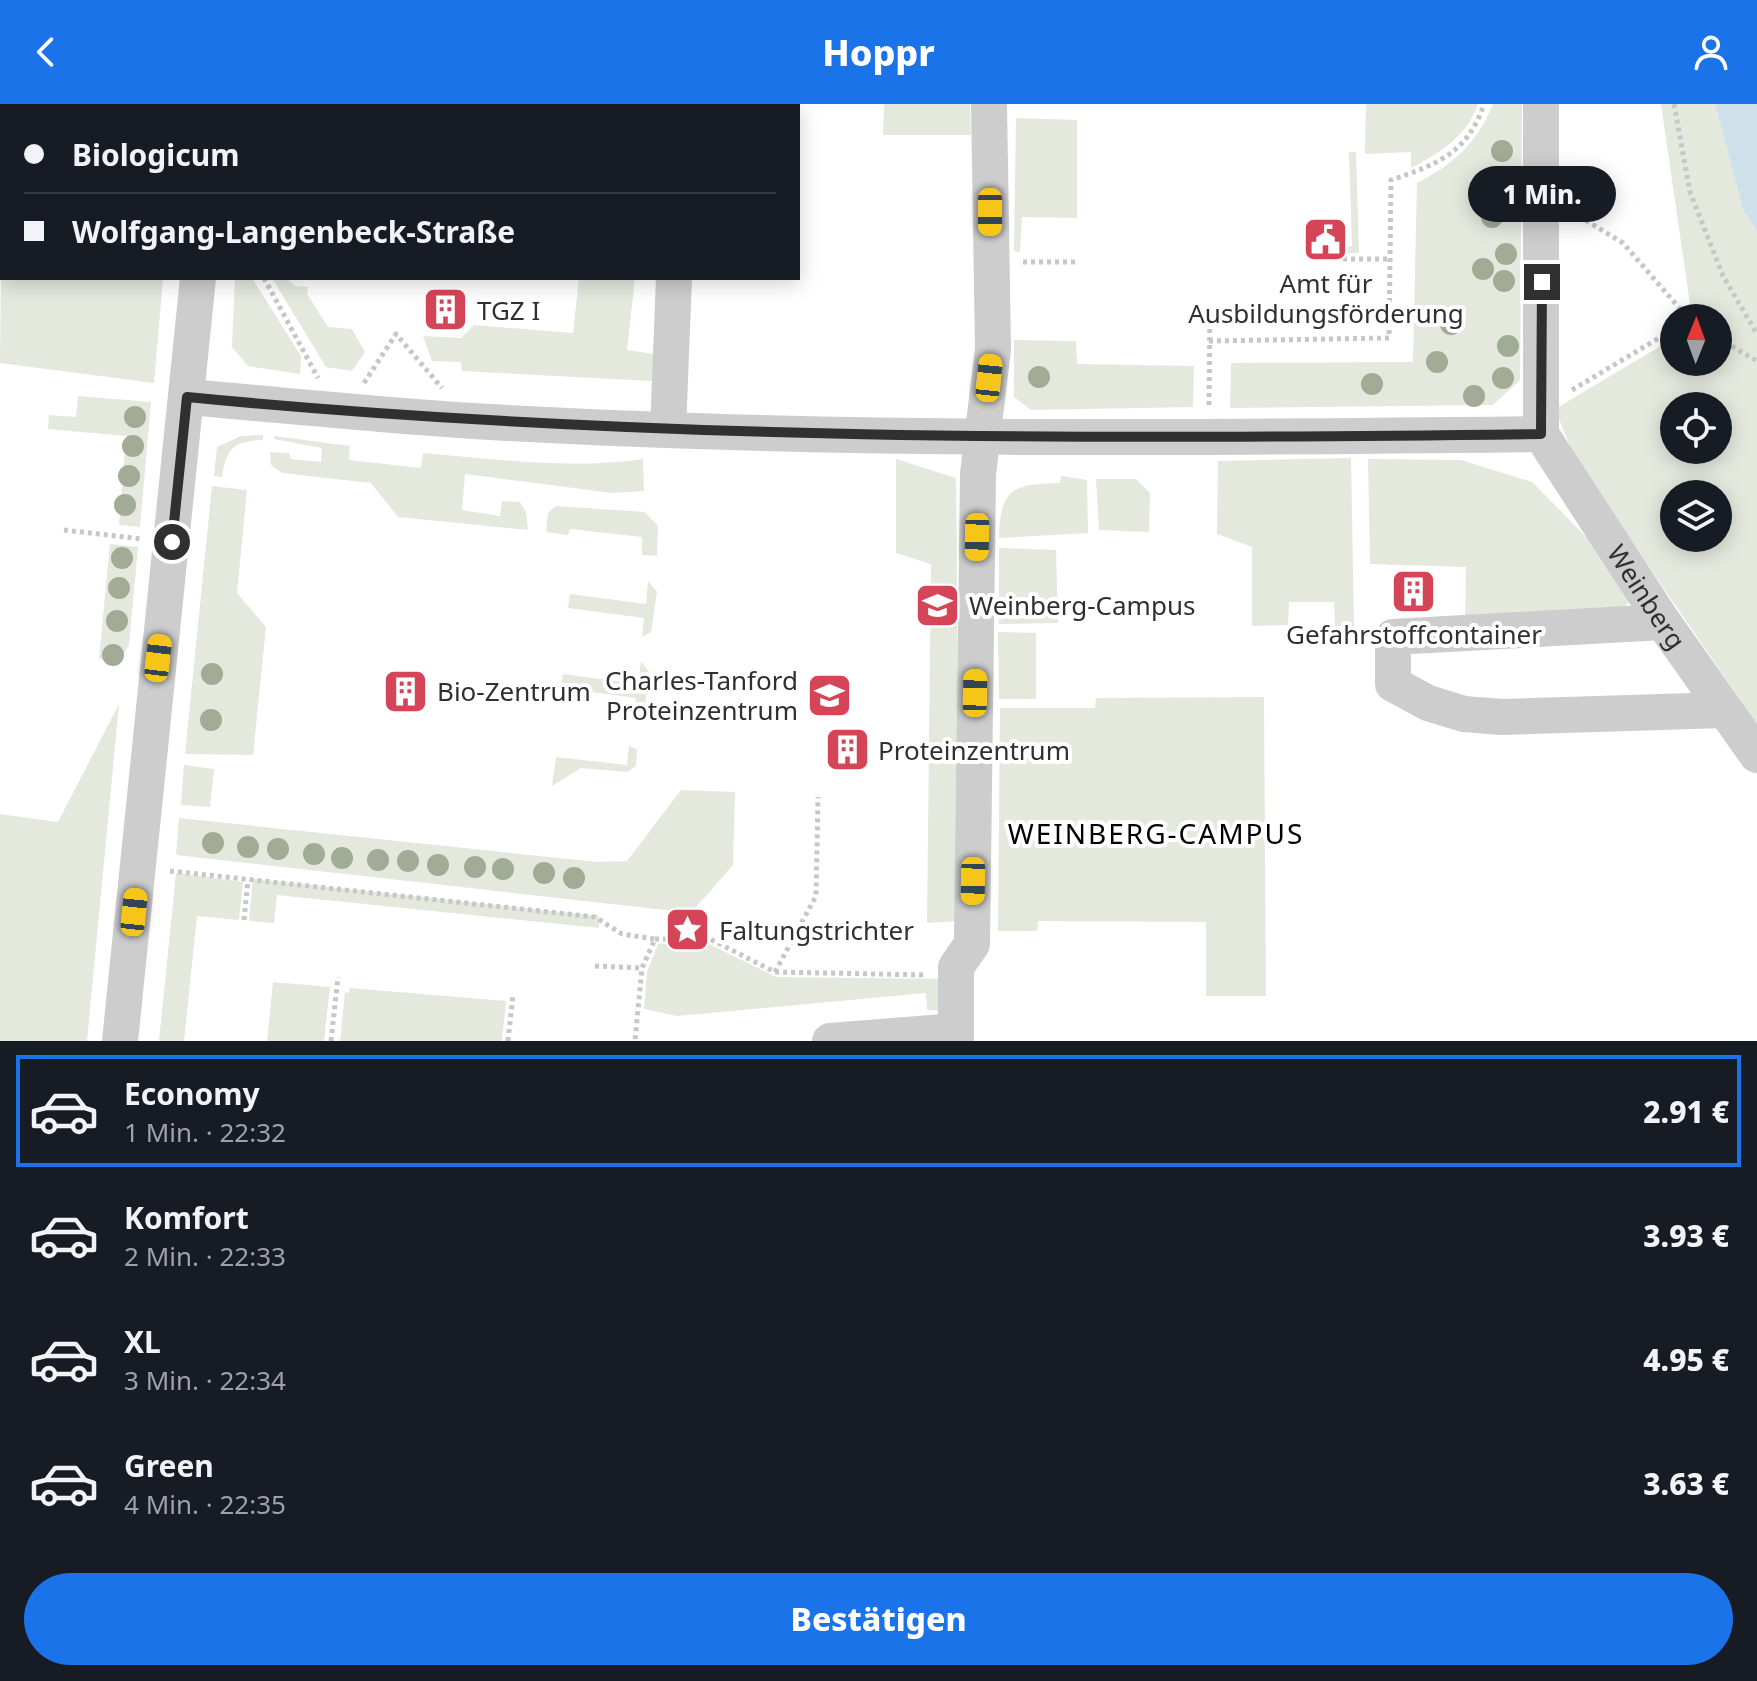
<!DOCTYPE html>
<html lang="de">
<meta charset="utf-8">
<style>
body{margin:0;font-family:"Noto Sans",sans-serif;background:#20242c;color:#f1f3f6;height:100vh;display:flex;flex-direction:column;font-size:30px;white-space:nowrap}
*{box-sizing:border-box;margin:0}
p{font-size:26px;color:#9ea1a6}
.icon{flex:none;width:44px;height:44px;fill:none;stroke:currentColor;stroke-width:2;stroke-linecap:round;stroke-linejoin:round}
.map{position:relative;height:937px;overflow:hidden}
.drawer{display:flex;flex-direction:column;background:#171b24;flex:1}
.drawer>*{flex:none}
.guide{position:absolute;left:0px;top:0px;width:800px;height:176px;box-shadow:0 4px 20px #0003;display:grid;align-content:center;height:176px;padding:0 24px;background:#171b24}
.needle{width:52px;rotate:1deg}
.buttons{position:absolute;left:1660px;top:200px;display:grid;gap:16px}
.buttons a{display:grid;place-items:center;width:72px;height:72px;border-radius:50%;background:#171b24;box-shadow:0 4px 20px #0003;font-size:40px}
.end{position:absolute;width:36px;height:36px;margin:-18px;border:10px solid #303030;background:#fff;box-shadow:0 0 0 4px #fff}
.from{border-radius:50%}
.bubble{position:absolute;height:56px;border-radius:28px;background:#171b24;box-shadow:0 4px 20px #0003;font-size:26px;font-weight:800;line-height:56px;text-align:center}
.car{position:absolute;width:24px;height:48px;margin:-24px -12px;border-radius:10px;box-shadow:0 0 6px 2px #0007;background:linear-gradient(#f5c518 24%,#345 0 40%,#f5c518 0 76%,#345 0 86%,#f5c518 0)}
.guide b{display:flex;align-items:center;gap:28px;height:76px;font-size:30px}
.guide b+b{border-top:2px solid #363941}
.guide i{width:20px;height:20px;background:#f1f3f6}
ul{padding:14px 0 0;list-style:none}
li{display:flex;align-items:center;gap:24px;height:112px;margin:0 16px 12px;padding:0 8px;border:4px solid transparent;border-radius:0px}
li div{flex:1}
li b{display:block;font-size:30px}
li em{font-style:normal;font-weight:800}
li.current{border-color:#1a73e8}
li>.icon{width:72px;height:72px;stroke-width:1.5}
.button{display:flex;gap:16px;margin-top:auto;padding:16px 24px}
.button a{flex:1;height:92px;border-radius:48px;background:#1a73e8;color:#fff;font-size:32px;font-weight:800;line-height:92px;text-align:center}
header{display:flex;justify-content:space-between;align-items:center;height:104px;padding:0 24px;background:#1a73e8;color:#fff;font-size:36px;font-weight:800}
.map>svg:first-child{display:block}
.green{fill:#e4e8dd;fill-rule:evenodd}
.water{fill:#cee0e9}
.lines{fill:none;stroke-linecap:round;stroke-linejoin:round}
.path{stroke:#c7c7c7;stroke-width:5;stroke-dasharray:4 4;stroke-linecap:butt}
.minor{stroke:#cdcdcd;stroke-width:36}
.tree{fill:#a2ab96}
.route{stroke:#303030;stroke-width:10}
.labels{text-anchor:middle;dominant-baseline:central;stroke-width:8;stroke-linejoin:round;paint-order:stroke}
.poi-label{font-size:26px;fill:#303030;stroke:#fff;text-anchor:start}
.street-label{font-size:26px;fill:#303030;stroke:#fff}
.neighbourhood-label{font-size:28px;letter-spacing:2px;fill:#000;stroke:#fff}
</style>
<header><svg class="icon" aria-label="back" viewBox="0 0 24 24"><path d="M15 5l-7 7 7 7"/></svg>Hoppr<svg class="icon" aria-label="person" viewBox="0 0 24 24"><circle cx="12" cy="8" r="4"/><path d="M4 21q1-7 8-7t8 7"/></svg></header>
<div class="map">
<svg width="1757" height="937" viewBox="0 0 1757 937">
<rect width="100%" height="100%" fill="#fff"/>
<g class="green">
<polygon points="884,0 970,0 971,31 883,31"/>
<path d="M1366 0H1478C1467 32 1440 49 1411 64V48L1365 50Z"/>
<path d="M1493 0H1522L1520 276 1493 301 1230 304 1231 259 1413 258 1417 79C1454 60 1477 39 1493 0Z"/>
<path d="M1661 0H1715L1743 106 1757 126V620L1576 357 1555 305 1674 234V258H1718V214H1692ZM1674 302H1718V346H1674ZM1674 390H1718V434H1674Z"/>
<polygon points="1016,14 1077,16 1077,114 1022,113 1020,148 1014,147"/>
<polygon points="1349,48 1356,48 1359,149 1343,150 1343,143 1352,142"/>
<polygon points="2,67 2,174 163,174 154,279 0,259"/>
<polygon points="235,174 252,174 301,252 300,270 248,262 232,243"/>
<polygon points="272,174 286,174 295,182 308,183 307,190 328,223 352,225 365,248 352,267 326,263"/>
<polygon points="579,174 635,174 627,246 654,250 652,277 462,267 461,258 432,257 423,232 461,234 474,221 573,229"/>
<polygon points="1014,236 1076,237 1077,260 1194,262 1193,303 1031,306 1014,293"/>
<polygon points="78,292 151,298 140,423 119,421 126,332 48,325 49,311 76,313"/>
<path d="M263 331V336C233 338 227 343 222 373L214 372 217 343 241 332Z"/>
<path d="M275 332 350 342 349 356 421 364 423 349C498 355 569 366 643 355L644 387 612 389 465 370 462 406 500 412 502 397 520 398 526 408 528 426 398 413 371 379 282 369 271 361 270 348 289 349 291 355 321 358 322 344 274 335Z"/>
<polygon points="1351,354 1354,522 1335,522 1334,498 1289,498 1288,521 1252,522 1252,443 1217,430 1218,357"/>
<polygon points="896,355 956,374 960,817 927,819 931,460 896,449"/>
<polygon points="1368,355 1461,356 1532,378 1600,447 1629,498 1615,514 1465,520 1466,463 1370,460"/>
<path d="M1061 372 1087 376 1088 429 999 434C1000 384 1013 380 1060 379Z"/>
<polygon points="1096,375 1136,375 1150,389 1149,428 1099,426"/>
<polygon points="212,382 247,386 237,489 266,523 253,651 185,650"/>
<polygon points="556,402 645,408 658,422 657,452 642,451 642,433 570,425 568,431 546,428 548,409"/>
<path d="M110 440 138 443 129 541C121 556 114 557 99 555Z"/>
<polygon points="999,444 1056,446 1058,519 999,520"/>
<polygon points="648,477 657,488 651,528 642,533 644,514 568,504 570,490 646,500"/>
<polygon points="998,528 1036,529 1036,595 999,595"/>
<polygon points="641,557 649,568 644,609 634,613 636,594 561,584 563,570 638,580"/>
<polygon points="1264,593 1266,892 1206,892 1206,818 1038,817 1037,827 998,827 1000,604 1095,604 1096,594"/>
<polygon points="119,600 87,937 0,937 0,710 58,718"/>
<polygon points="629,641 637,646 636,662 627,668 581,664 552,682 556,653 627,661"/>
<polygon points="184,661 214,665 210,703 181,701"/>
<polygon points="681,686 735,688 733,761 691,809 176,751 179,714 597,758 627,757"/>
<polygon points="176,769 243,778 239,816 197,812 184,937 159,937"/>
<polygon points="253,775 599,812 599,824 277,791 274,819 249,817"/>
<polygon points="658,840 709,840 776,873 944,875 946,907 927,906 926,889 677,912 644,905 647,868"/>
<polygon points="273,878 330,883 324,937 267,937"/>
<polygon points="350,884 506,897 502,937 340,937 345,888 349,889"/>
</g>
<polygon class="water" points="1715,0 1757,0 1757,126 1743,106"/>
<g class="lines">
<g class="path">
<polyline points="451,0 453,2"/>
<polyline points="1674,0 1690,88 1723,172 1757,230"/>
<polyline points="399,2 400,0"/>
<polyline points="436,2 438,0"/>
<polyline points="590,2 590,0"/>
<polyline points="1572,108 1623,139 1688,214"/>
<polyline points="1343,155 1389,155"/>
<polyline points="1023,158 1077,158"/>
<polyline points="264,174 318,274"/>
<polyline points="1718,234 1757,257"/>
<path d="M1209 237 1389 234 1391 76C1436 61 1468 49 1484 0"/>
<polyline points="364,279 396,230 442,284"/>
<polyline points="1572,286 1674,225"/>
<polyline points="1209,301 1210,205"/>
<polyline points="64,426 142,435"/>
<polyline points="170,767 595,813 622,830 655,835 642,864 635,937"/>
<polyline points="244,816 248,776"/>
<polyline points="655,835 710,835 775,868 926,871"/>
<polyline points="595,862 642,864"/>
<polyline points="775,868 816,792 818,693"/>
<polyline points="331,937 338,873"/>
<polyline points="508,937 513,891"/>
</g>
<g class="minor">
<polyline points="1541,0 1541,330"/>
<polyline points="215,2 216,0"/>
<polyline points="678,2 678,0"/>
<path d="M187 293C282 301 377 311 472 317 828 338 1185 334 1541 330"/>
<polyline points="668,326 674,174"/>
<path id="s1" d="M1541 330 1663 518 1757 651"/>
<polyline points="1663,518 1393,533 1393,580 1428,599 1464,610 1502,613 1725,606"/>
<polyline points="120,937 198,174"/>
<polyline points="830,937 956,927"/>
<polyline points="956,937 956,863 972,840 978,370 993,245 989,0"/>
</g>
</g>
<g class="tree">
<circle cx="1502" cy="47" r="11"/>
<circle cx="1485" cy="78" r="11"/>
<circle cx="1492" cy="113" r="11"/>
<circle cx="1506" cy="150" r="11"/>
<circle cx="1483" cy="165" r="11"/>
<circle cx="1504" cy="177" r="11"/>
<circle cx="1451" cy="220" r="11"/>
<circle cx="1508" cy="242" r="11"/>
<circle cx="1437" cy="258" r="11"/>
<circle cx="1039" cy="273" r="11"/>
<circle cx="1503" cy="274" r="11"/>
<circle cx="1372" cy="280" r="11"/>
<circle cx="1474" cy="292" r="11"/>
<circle cx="135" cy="313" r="11"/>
<circle cx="133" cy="342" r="11"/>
<circle cx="129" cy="372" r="11"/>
<circle cx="125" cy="401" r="11"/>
<circle cx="122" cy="454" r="11"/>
<circle cx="119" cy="484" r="11"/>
<circle cx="117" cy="517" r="11"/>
<circle cx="113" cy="551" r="11"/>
<circle cx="212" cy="570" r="11"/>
<circle cx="211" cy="616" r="11"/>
<circle cx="213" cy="739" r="11"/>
<circle cx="248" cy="743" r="11"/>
<circle cx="278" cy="745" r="11"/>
<circle cx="314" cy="750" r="11"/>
<circle cx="342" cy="754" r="11"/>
<circle cx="378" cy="756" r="11"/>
<circle cx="408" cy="757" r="11"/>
<circle cx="438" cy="761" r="11"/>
<circle cx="475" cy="763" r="11"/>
<circle cx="503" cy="765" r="11"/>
<circle cx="544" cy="769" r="11"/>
<circle cx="574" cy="774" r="11"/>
</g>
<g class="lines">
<path class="route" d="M172 438 187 293C637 337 1090 336 1541 330L1542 178"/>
</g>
<defs>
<symbol id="civic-square" viewBox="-11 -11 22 22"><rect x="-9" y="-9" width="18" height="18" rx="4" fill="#d44557" stroke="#fff"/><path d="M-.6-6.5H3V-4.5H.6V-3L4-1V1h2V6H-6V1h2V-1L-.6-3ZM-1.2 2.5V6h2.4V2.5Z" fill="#fff"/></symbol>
<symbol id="building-square" viewBox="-11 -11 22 22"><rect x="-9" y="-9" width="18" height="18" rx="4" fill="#d44557" stroke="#fff"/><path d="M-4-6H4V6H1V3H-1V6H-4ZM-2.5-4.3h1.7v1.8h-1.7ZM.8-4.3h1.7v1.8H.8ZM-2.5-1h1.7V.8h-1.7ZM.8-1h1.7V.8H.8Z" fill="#fff"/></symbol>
<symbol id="university-square" viewBox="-11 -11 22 22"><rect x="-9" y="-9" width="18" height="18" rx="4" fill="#d44557" stroke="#fff"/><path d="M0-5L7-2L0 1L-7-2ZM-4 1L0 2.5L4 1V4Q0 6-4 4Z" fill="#fff"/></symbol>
<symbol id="sight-square" viewBox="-11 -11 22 22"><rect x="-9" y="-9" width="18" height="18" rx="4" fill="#d44557" stroke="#fff"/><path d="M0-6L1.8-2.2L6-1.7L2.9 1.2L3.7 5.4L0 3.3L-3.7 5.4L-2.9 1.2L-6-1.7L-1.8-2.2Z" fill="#fff"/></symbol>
</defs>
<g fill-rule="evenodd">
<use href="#civic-square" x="1300" y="110" width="51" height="51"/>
<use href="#building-square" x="420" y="180" width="51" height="51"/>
<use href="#building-square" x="1388" y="462" width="51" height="51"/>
<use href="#university-square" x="912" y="476" width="51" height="51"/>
<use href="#building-square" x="380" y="562" width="51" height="51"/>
<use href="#university-square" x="804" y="566" width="51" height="51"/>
<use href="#building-square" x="822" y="620" width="51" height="51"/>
<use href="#sight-square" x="662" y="800" width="51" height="51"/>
</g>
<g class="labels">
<g class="poi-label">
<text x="1326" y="179" text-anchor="middle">Amt für<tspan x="1326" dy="30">Ausbildungsförderung</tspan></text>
<text x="477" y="206">TGZ I</text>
<text x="969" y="501">Weinberg-Campus</text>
<text x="1414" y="530" text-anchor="middle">Gefahrstoffcontainer</text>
<text x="798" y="576" text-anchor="end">Charles-Tanford<tspan x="798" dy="30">Proteinzentrum</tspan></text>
<text x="437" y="587">Bio-Zentrum</text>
<text x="878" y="646">Proteinzentrum</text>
<text x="719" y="826">Faltungstrichter</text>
</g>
<g class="street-label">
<text stroke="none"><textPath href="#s1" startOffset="194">Weinberg</textPath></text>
</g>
<g class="neighbourhood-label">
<text x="1156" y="729">WEINBERG-CAMPUS</text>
</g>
</g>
</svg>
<div class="buttons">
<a><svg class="needle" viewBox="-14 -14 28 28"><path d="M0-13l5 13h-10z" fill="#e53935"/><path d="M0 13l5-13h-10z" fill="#9ea1a6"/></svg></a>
<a><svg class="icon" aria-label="locate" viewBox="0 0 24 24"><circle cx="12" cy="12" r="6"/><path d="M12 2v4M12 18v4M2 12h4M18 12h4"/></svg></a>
<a><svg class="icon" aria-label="layers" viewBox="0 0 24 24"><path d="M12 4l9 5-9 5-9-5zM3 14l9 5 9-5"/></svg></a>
</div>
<i class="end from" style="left:172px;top:438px"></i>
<i class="end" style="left:1542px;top:178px"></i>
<div class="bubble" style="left:1468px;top:62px;width:148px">1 Min.</div>
<i class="car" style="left:990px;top:108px;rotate:180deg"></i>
<i class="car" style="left:989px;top:274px;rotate:6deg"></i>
<i class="car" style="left:977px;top:433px;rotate:181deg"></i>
<i class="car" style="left:158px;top:554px;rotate:7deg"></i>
<i class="car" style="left:975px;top:589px;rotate:1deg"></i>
<i class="car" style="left:973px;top:777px;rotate:181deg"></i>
<i class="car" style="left:134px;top:808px;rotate:6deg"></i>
<div class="guide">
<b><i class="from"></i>Biologicum</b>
<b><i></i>Wolfgang-Langenbeck-Straße</b>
</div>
</div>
<section class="drawer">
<ul>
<li class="current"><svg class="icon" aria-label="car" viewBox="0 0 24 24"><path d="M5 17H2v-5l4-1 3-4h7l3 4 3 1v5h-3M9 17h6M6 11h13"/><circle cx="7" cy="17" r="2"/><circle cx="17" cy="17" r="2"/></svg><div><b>Economy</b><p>1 Min. · 22:32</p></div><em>2.91 €</em></li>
<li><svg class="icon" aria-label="car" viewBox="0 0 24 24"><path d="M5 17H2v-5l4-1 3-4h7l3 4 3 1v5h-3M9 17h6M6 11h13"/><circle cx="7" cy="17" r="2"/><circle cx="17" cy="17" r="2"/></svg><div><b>Komfort</b><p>2 Min. · 22:33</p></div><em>3.93 €</em></li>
<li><svg class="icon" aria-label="car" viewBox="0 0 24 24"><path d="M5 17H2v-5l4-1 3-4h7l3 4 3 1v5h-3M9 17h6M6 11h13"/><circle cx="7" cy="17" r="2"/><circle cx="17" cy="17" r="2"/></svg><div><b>XL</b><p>3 Min. · 22:34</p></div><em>4.95 €</em></li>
<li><svg class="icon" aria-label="car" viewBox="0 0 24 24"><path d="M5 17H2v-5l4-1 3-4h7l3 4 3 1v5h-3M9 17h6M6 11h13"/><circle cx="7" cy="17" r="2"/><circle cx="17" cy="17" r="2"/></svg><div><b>Green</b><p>4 Min. · 22:35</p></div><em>3.63 €</em></li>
</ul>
<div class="button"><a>Bestätigen</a></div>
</section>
